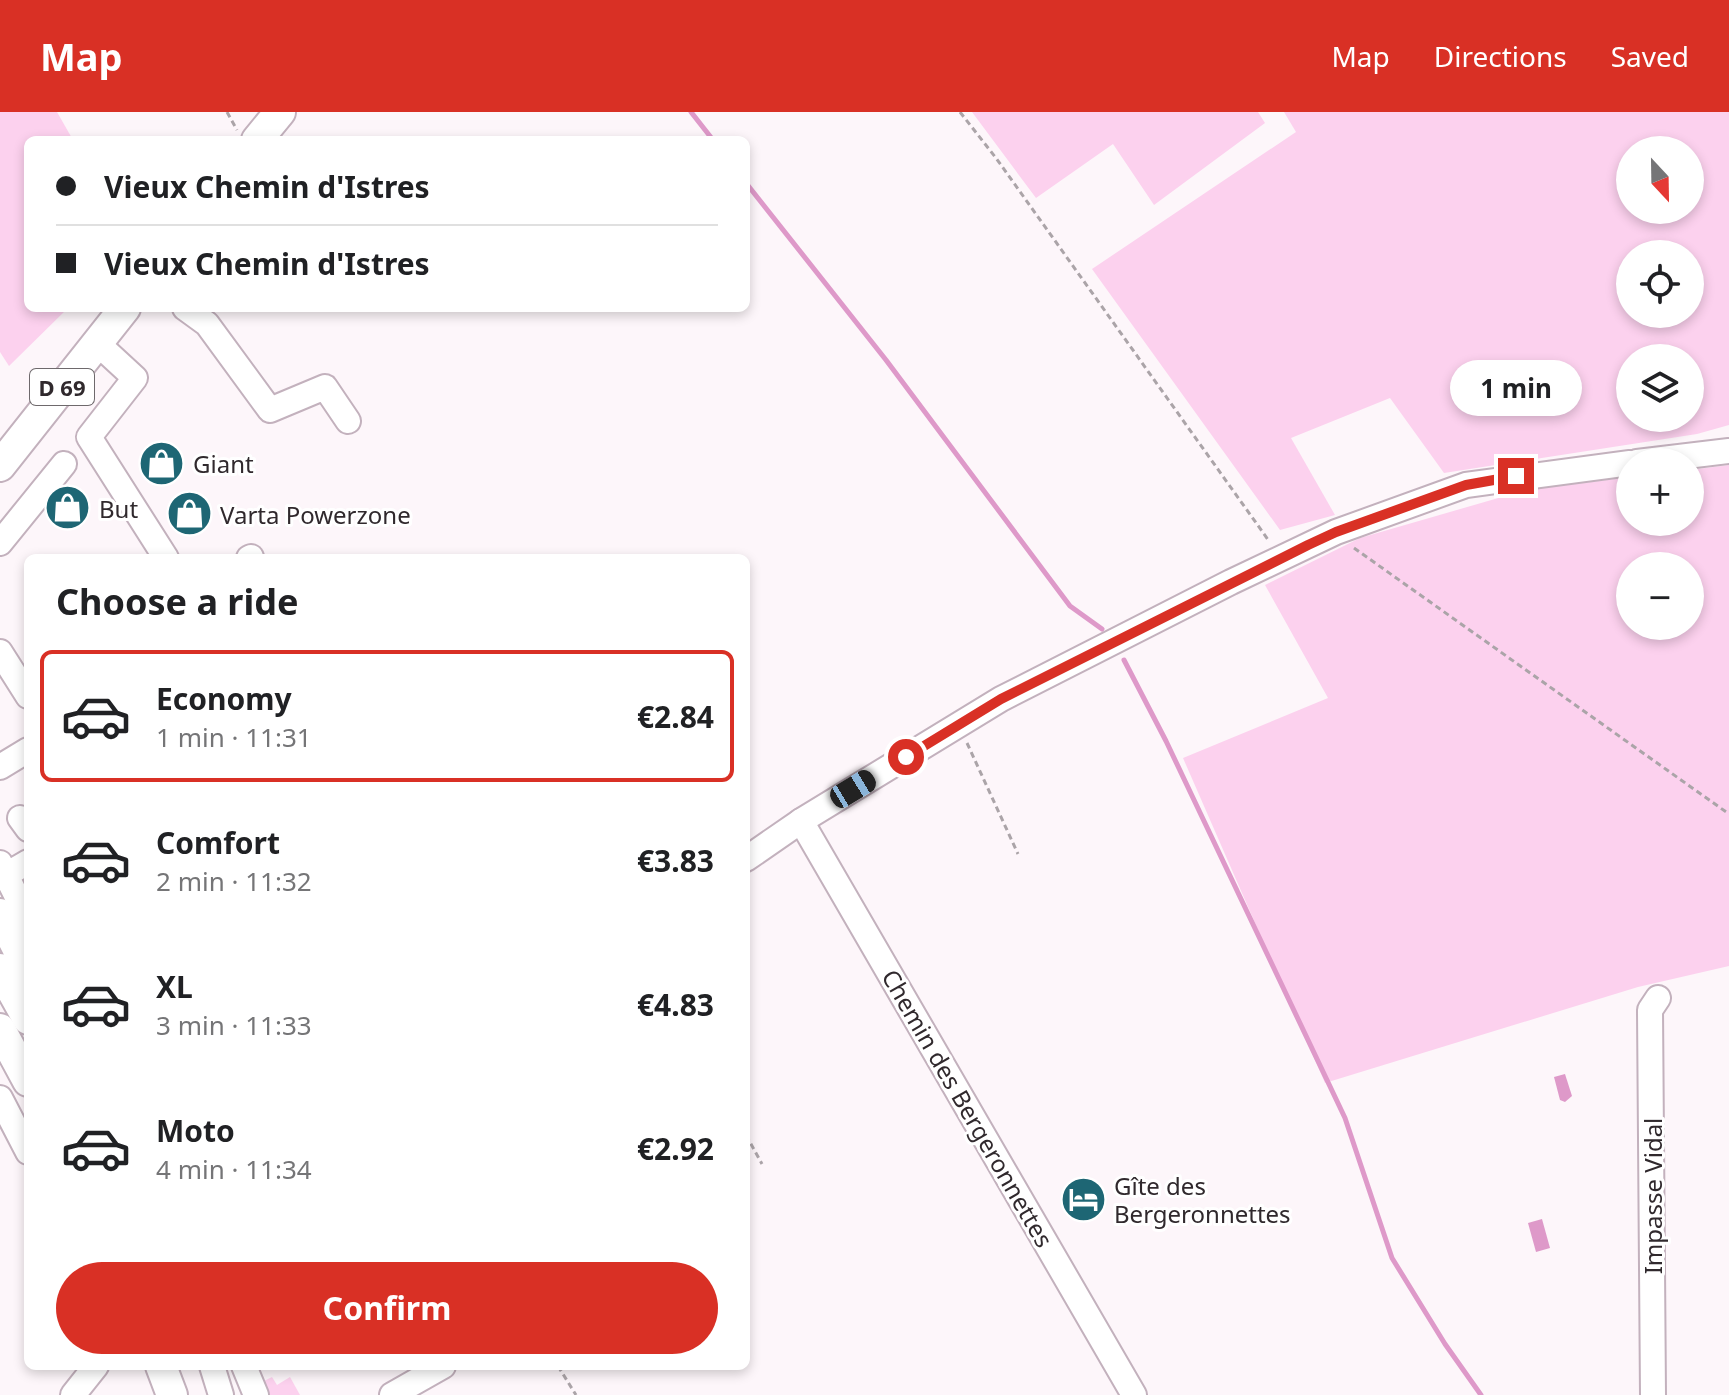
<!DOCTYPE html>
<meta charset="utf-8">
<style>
body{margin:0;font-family:"Noto Sans",sans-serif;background:#f2f2f2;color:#202124;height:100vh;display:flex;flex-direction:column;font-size:30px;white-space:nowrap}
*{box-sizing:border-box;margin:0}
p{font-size:26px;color:#757577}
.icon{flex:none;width:44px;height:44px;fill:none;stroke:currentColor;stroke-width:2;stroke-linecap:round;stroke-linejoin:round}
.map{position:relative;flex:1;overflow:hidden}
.side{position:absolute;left:24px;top:442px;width:726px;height:816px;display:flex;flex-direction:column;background:#fff;border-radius:12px;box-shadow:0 4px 12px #0003}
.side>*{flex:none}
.hud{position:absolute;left:24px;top:24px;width:726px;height:176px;border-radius:12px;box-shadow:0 4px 12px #0003;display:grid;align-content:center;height:176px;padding:0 32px;background:#fff}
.needle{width:52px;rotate:158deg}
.fabs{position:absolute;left:1616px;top:24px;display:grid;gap:16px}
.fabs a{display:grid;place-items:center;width:88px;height:88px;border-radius:50%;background:#fff;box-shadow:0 4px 12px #0003;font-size:40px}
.end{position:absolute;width:36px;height:36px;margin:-18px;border:10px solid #d93025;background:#fff;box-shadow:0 0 0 4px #fff}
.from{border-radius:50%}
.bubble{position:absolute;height:56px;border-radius:28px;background:#fff;box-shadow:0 4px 12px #0003;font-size:26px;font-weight:700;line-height:56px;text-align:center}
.car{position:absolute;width:24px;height:48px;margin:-24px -12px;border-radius:10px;box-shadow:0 0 6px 2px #0007;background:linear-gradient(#222 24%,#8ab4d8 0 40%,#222 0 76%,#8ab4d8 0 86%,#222 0)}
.hud b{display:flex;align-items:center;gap:28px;height:76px;font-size:30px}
.hud b+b{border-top:2px solid #e0e0e0}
.hud i{width:20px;height:20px;background:#202124}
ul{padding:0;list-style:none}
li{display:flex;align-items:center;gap:24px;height:132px;margin:0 16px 12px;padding:0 16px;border:4px solid transparent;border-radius:12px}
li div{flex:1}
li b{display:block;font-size:30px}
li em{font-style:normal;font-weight:700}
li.selected{border-color:#d93025}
li>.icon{width:72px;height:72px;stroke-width:1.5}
h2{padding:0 32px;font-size:36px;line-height:96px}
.primary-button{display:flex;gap:16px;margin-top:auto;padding:16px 32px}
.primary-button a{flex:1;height:92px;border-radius:48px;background:#d93025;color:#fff;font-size:32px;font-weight:700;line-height:92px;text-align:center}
header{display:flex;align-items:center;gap:48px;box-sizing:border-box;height:112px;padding:0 40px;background:#d93025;color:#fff}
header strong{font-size:38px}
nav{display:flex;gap:44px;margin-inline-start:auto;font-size:28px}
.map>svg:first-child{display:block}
.green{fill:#fcd1ee;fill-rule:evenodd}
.water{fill:#de99c9}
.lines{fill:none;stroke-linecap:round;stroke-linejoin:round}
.stream{stroke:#de99c9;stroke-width:5}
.minor-casing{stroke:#c3b1bd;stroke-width:28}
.major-casing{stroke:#c3b1bd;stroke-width:34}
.path{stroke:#aba4a8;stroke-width:3;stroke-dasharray:6 4;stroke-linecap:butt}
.minor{stroke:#fff;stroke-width:24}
.major{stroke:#fff;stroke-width:30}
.route{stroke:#d93025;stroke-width:10}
.labels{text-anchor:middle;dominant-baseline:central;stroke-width:6;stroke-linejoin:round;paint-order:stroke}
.shield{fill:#fff;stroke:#6e696c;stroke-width:2}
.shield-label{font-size:22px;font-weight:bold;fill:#30292d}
.poi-label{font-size:24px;fill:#30292d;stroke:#fff;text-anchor:start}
.street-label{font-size:24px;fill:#30292d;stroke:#fff}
</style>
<header>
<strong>Map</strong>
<nav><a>Map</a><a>Directions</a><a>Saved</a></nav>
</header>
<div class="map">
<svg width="1729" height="1283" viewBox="0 0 1729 1283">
<rect width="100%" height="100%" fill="#fdf6fa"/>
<g class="green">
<polygon points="0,0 57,0 73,28 28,28 28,196 68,196 9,254 0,240"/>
<polygon points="972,0 1258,0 1265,11 1154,93 1113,32 1036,86"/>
<path d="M1284 0H1729V313L1697 322 1444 361 1390 286 1291 326 1335 403 1280 418 1092 157 1296 20ZM1630 38H1690V98H1630ZM1630 142H1690V202H1630ZM1630 246H1690V306H1630Z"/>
<path d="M1729 353V854L1638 875 1325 971 1183 646 1328 586 1265 473 1360 426 1526 378 1630 365V410H1690V358ZM1690 454V514H1630V454Z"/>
<polygon points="272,1265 277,1273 290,1265 300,1283 263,1283 261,1277 264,1269"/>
</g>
<g class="water">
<polygon points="1565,962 1572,984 1565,990 1560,988 1554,965"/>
<polygon points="1542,1107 1550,1136 1536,1140 1528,1111"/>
</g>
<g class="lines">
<g class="stream">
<polyline points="691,0 713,28"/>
<polyline points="746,71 886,248 1070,494 1102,517"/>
<polyline points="1124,548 1166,629 1345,1006 1392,1146 1445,1232 1481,1283"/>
</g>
<defs>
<g id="minor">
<polyline points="185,196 207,212 270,298 325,275 348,309"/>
<polyline points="97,231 135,266 89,325 166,446"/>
<polyline points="1637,350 1729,339"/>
<polyline points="0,431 64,352"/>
<polyline points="249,446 251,445"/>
<polyline points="0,540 28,584"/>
<polyline points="0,655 28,638"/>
<polyline points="20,706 28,717"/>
<polyline points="801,709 1134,1283"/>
<polyline points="746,747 801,709 1001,587 1231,470 1336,420 1466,373 1630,351"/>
<polyline points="0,751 28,807"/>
<polyline points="6,763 28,750"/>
<polyline points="0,986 28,1040"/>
<polyline points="212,1254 221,1283"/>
<polyline points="244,1254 256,1283"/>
<polyline points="73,1283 96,1254"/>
<polyline points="392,1283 443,1254"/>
<polyline points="1653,1283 1650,898 1658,886"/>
</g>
<g id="major">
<polyline points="257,28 280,0"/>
<polyline points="0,354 125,196"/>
<polyline points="0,802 28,857"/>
<polyline points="0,857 28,907"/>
<polyline points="0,917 28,969"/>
<polyline points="161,1254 172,1283"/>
</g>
</defs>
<use href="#minor" class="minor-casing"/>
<use href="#major" class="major-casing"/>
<g class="path">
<polyline points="227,0 237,18"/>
<polyline points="960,0 996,46 1269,429"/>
<polyline points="1354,436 1729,702"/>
<polyline points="967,631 1018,742"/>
<polyline points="746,1023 762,1052"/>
<polyline points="558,1254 576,1283"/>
</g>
<use href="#minor" class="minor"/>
<use href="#major" class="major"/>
</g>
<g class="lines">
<polyline class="route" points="906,645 1001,587 1308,433 1336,420 1466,373 1516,364"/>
</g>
<defs>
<symbol id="shop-disc" viewBox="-11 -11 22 22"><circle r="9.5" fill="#1e6674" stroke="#fff"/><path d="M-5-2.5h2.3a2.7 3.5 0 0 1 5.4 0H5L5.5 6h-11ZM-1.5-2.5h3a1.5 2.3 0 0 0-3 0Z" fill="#fff"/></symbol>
<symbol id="hotel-disc" viewBox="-11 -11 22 22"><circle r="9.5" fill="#1e6674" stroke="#fff"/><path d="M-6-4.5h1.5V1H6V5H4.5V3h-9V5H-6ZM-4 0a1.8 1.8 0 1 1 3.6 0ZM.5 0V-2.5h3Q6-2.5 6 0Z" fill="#fff"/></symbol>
</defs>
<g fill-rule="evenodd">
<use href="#shop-disc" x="136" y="326" width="51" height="51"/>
<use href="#shop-disc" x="42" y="370" width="51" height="51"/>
<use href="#shop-disc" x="164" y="376" width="51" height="51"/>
<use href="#hotel-disc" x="1058" y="1062" width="51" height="51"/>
</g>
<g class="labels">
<rect class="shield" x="30" y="257" width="64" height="36" rx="6"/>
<g class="shield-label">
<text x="62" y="275">D 69</text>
</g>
<g class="poi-label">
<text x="193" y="351">Giant</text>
<text x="99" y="396">But</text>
<text x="220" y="402">Varta Powerzone</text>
<text x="1114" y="1073">Gîte des<tspan x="1114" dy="28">Bergeronnettes</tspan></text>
</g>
<g class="street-label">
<text transform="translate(968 996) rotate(60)">Chemin des Bergeronnettes</text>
<text transform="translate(1652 1084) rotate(-90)">Impasse Vidal</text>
</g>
</g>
</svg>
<div class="fabs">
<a><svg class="needle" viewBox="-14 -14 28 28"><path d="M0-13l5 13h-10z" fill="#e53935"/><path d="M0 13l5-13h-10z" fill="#757577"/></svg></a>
<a><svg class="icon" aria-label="locate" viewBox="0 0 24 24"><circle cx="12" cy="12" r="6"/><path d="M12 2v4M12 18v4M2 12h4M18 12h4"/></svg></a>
<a><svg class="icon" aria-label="layers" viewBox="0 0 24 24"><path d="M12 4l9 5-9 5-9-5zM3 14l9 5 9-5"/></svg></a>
<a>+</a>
<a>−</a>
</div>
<i class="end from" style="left:906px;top:645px"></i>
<i class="end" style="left:1516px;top:364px"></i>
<div class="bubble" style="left:1450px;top:248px;width:132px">1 min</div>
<i class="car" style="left:853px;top:677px;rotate:59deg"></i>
<div class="hud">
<b><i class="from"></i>Vieux Chemin d'Istres</b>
<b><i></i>Vieux Chemin d'Istres</b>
</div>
<section class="side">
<h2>Choose a ride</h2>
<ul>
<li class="selected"><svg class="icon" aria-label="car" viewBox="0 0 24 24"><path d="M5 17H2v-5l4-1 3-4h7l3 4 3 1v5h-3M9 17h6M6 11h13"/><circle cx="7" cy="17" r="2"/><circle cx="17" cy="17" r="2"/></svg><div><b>Economy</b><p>1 min · 11:31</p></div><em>€2.84</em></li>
<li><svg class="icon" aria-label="car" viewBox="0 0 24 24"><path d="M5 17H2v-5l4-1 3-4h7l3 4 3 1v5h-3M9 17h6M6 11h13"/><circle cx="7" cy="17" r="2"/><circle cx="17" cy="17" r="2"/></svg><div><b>Comfort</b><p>2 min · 11:32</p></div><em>€3.83</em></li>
<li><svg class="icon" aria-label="car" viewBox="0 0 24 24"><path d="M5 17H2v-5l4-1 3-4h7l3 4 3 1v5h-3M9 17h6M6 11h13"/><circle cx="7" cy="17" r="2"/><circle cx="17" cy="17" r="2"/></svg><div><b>XL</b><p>3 min · 11:33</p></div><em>€4.83</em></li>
<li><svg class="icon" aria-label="car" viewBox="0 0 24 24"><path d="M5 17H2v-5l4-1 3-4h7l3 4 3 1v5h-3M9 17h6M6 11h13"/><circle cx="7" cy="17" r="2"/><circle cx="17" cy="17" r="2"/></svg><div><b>Moto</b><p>4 min · 11:34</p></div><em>€2.92</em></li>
</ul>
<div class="primary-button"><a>Confirm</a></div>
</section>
</div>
